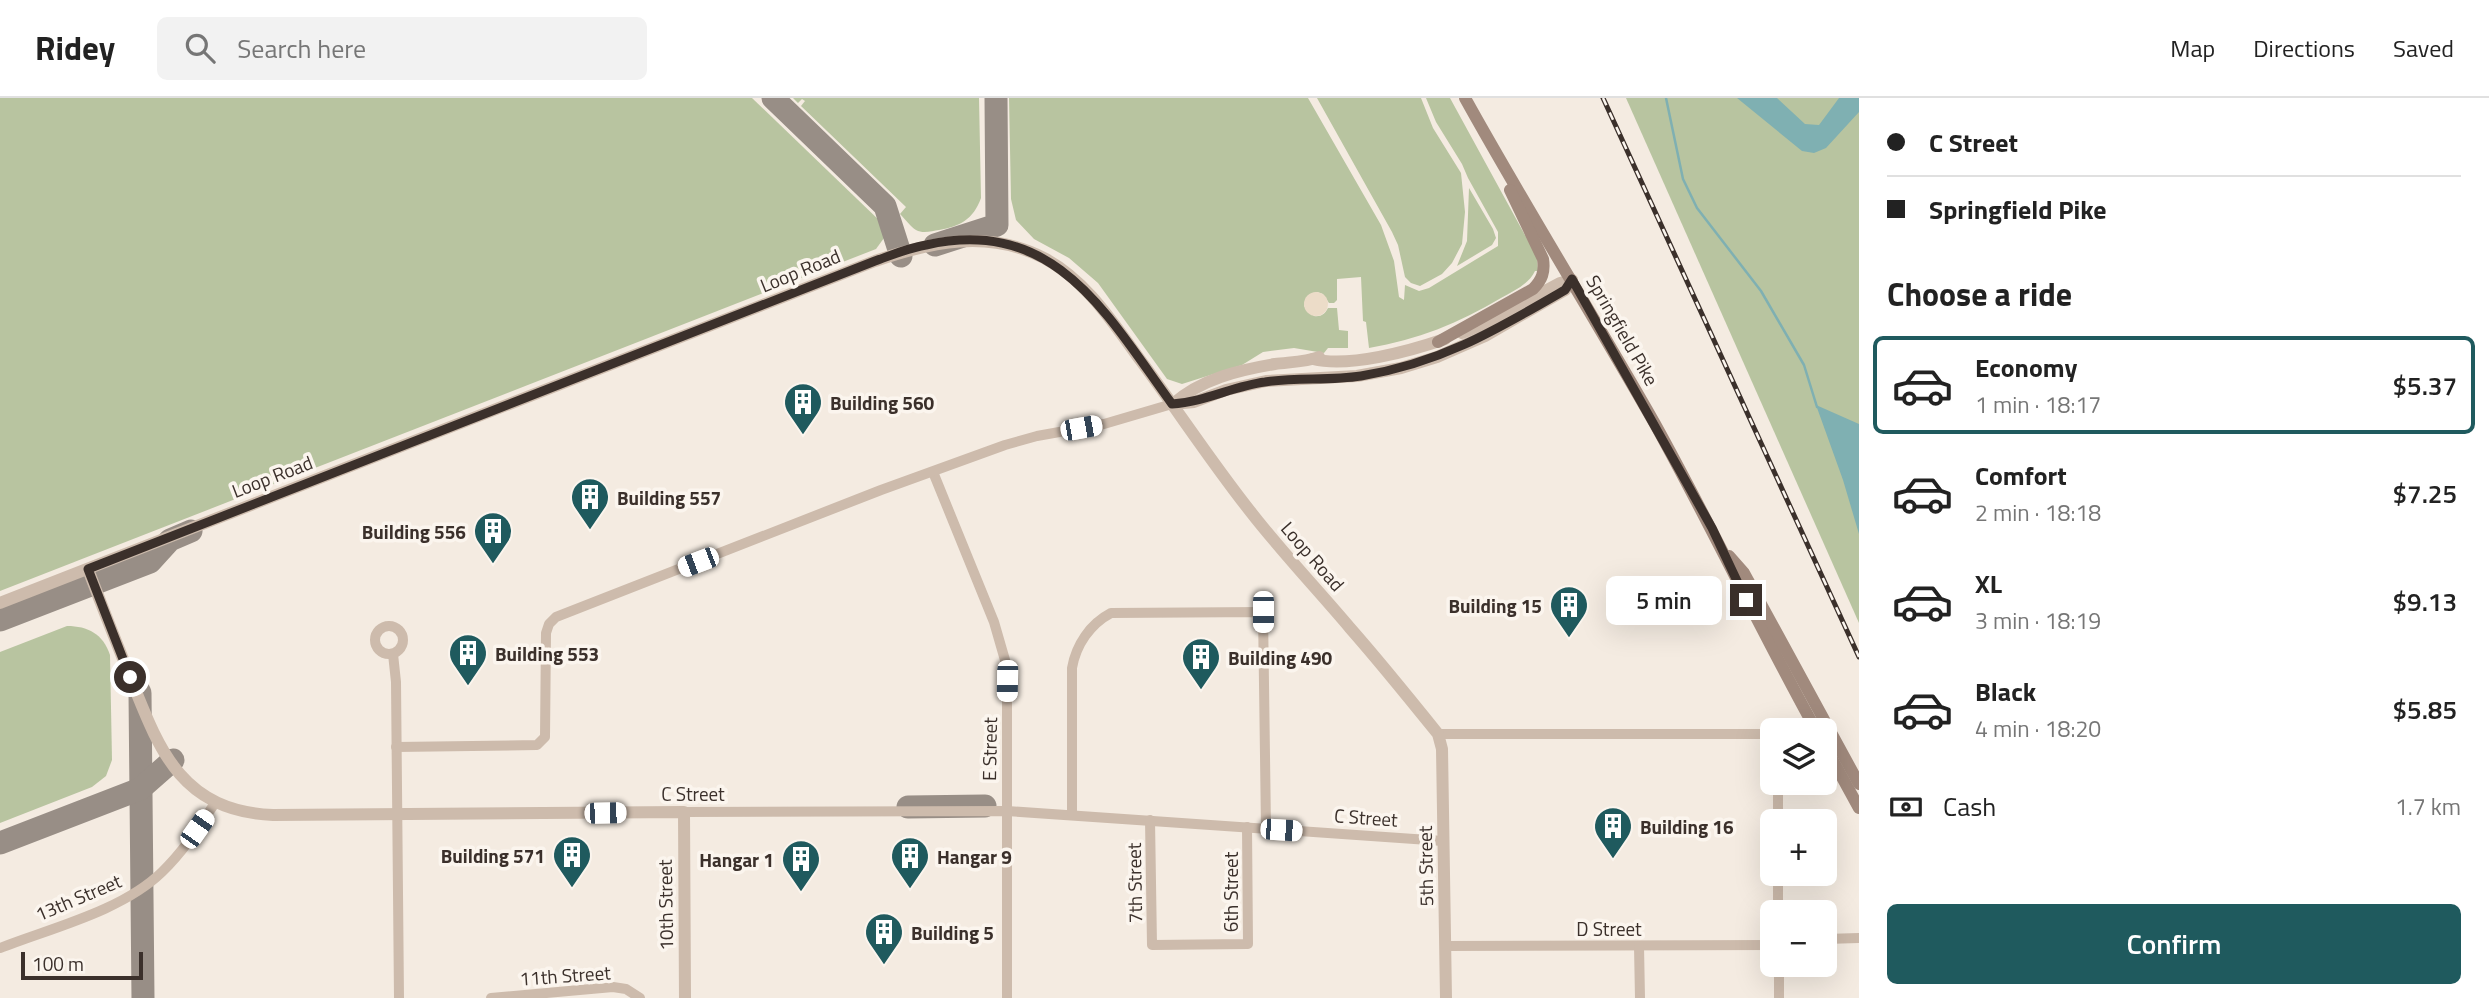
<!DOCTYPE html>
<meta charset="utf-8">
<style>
body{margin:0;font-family:"Titillium Web",sans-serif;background:#f2f2f2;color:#222;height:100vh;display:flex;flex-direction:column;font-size:26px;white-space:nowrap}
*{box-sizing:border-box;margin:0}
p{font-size:23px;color:#767676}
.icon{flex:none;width:38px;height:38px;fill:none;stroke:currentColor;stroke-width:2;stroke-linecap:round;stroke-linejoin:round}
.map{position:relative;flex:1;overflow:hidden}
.panel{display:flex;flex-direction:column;background:#fff;width:630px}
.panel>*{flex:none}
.banner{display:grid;align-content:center;height:154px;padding:0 28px;background:#fff}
.fabs{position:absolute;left:1760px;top:620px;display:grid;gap:14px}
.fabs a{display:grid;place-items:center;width:77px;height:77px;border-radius:10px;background:#fff;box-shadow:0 7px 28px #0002;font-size:35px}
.scale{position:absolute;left:21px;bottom:18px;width:122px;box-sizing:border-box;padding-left:7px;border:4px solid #3b302b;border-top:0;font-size:19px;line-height:24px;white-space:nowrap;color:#3b302b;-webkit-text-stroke:5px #fbf5ee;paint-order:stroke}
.end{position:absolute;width:32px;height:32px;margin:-16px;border:9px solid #3b302b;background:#fff;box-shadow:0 0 0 4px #fff}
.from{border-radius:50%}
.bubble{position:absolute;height:49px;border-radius:10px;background:#fff;box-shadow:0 7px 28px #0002;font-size:23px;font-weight:600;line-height:49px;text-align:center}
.car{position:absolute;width:21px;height:42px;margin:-21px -10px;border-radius:9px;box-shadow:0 0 5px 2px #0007;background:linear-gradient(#fff 24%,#345 0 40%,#fff 0 76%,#345 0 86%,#fff 0)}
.banner b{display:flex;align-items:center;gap:24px;height:66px;font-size:26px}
.banner b+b{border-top:2px solid #e0e0e0}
.banner i{width:18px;height:18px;background:#222}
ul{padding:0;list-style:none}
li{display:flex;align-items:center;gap:21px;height:98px;margin:0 14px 10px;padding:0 14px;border:4px solid transparent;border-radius:10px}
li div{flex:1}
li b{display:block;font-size:26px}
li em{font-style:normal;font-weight:600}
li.selected{border-color:#1f5a5e}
li>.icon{width:63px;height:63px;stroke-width:1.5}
h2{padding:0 28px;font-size:32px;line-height:84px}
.pay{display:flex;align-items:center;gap:18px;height:77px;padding:0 28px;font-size:26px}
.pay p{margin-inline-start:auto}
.button{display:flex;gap:14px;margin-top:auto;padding:14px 28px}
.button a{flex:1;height:80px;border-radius:10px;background:#1f5a5e;color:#fff;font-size:28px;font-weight:600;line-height:80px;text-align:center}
header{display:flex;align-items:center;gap:42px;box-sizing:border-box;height:98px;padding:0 35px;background:#fff;border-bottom:2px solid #e0e0e0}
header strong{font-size:33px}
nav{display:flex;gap:38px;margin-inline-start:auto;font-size:24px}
.search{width:490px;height:63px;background:#f2f2f2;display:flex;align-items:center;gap:18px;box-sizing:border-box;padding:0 24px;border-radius:10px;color:#767676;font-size:26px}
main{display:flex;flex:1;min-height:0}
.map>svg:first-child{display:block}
.green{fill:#b8c4a0}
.plaza{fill:#ecdcc8}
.water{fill:#7fb0b2}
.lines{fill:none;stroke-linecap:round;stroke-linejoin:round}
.stream{stroke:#7fb0b2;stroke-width:2.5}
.taxiway{stroke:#988e86;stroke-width:23}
.minor{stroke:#cdbbac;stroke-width:10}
.tertiary{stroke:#cdbbac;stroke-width:12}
.secondary{stroke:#a18a7d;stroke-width:12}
.rail-casing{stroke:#3b302b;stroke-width:5}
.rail{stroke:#fbf5ee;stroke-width:2.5;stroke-dasharray:8;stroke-linecap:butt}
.route{stroke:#3b302b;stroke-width:9}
.labels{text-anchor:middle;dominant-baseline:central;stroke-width:7;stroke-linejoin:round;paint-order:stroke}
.street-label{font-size:19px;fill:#3b302b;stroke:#fbf5ee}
.poi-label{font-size:19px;font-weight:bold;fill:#3b302b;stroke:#fbf5ee;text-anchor:start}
</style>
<header>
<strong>Ridey</strong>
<div class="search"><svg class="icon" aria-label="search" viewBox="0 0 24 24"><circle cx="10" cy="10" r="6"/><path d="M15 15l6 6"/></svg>Search here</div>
<nav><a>Map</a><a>Directions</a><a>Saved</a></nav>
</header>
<main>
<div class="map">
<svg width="1859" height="900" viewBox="0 0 1859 900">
<rect width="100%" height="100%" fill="#f4ebe1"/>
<g class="green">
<polygon points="0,0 752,0 882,125 884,140 876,151 0,493"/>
<path d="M793 0H979L981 100C973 122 960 128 939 132 932 133 923 136 916 132 911 129 905 121 900 116L906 109 801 8 805 3 802 1 798 5Z"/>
<path d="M1009 0H1308L1381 127 1394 163 1399 199 1404 202 1405 187 1419 193 1429 190 1498 148V134L1468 80 1462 66 1436 24 1426 0H1450L1537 159 1538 173H1535C1529 186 1514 193 1501 200 1459 225 1417 242 1369 250L1366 224 1363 223 1361 179 1337 181V202L1334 205H1329L1323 196 1317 194 1309 197 1304 208 1314 218C1321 219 1325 216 1328 210H1337L1339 232 1348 233V250H1328L1324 255 1294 250 1263 254 1242 267 1182 286 1167 281 1098 185 1069 160 1034 141 1016 122 1011 101Z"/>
<polygon points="1317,0 1421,0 1433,30 1461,75 1465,114 1462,146 1452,165 1442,176 1420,188 1411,185 1405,179 1398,147 1392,134"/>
<polygon points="1626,0 1859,0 1859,525"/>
<polygon points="1469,90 1493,131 1496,140 1492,147 1457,168 1467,143"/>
<path d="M67 528C88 528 103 536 110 557L112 662 106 678 92 689 0 725V554Z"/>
</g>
<circle class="plaza" cx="1316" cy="206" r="12"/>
<g class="water">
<polygon points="1737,0 1777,0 1805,26 1819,27 1839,0 1859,0 1859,14 1826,50 1814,55 1802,53"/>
<polygon points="1816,307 1859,326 1859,436 1843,382"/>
</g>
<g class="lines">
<polyline class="stream" points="1666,0 1683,81 1697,110 1761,193 1804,267 1817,309"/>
<g class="taxiway">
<polyline points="773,0 885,108 901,158"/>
<polyline points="935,147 997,127 996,0"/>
<polyline points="0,522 150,464 170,442 191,433"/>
<polyline points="137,589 140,595 143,900"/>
<polyline points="908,709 985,708"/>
<polyline points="0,745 140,691 173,662"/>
</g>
<g class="minor">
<polyline points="933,374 994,524 1007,569 1007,900"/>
<circle cx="389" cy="542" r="14"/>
<polyline points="393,556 396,584 399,900"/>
<polyline points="1438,636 1773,636"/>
<polyline points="396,649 537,647 545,639 546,535 549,526 556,519 881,392 1005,347 1037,338 1104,326 1172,306"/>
<polyline points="684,714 1007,713 1443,743"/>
<path d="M1072 717V570C1076 547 1090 526 1111 515L1263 514 1266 730"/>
<polyline points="1150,722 1152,847 1248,846 1247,729"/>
<polyline points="1778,723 1778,684"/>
<polyline points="1778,814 1778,775"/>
<polyline points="1825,841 1859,840"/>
<polyline points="1446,848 1773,847"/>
<polyline points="1639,848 1640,900"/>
<path d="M0 850C51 830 122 813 162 774 183 754 199 729 215 705"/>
<polyline points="1779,866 1779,900"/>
<polyline points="491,900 613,889 626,891 640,900"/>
</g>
<g class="tertiary">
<polyline points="1462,235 1482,227 1560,185 1572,182"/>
<path d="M1313 261C1349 270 1410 253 1445 241"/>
<polyline points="1172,306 1194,304 1226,292 1266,283 1357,278 1401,270 1437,259 1485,238 1565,192 1572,182"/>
<path d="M1173 306C1201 281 1239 272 1275 266 1290 264 1306 264 1319 259"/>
<path d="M88 471C101 506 115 541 129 576 159 651 180 713 273 717L684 714 685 900"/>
<path d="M0 505 875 163C931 144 988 131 1044 160 1087 183 1113 225 1141 263 1178 313 1212 365 1250 413 1281 453 1317 491 1350 530 1380 564 1409 600 1438 636L1442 651 1446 900"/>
</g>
<g class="secondary">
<path d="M1465 0C1526 110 1593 217 1655 326 1711 427 1760 531 1816 632"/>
<path d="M1438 244 1533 191C1542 182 1545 174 1543 161L1510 92"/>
<polyline points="1729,458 1744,475 1859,686"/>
<polyline points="1825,648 1859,710"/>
</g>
<defs>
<polyline id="rail" points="1603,0 1859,559"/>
</defs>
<use href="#rail" class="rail-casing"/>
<use href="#rail" class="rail"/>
</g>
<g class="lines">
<path class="route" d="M130 579 88 471 875 163C892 157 908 150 926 147 1056 118 1107 217 1172 306 1205 304 1233 288 1265 284 1296 279 1329 283 1361 278 1441 265 1496 232 1565 192L1572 181 1712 430 1746 502"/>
</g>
<defs>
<symbol id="building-pin" viewBox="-11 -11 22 30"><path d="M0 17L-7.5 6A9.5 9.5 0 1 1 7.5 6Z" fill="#1f5a5e" stroke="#fbf5ee"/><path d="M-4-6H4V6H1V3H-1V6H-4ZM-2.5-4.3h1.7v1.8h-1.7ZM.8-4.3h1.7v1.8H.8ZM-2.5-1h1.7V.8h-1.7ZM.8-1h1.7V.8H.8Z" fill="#fff"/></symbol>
</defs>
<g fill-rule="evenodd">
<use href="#building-pin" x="781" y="282" width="44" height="60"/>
<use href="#building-pin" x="568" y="377" width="44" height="60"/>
<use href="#building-pin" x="471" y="411" width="44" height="60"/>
<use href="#building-pin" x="1547" y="485" width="44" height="60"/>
<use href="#building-pin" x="446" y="533" width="44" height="60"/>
<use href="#building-pin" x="1179" y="537" width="44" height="60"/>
<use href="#building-pin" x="1591" y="706" width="44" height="60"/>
<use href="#building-pin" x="550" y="735" width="44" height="60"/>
<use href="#building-pin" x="888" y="736" width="44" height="60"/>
<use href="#building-pin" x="779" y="739" width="44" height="60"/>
<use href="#building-pin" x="862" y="812" width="44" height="60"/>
</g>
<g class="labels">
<g class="street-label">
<text transform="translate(800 172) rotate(-22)">Loop Road</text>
<text transform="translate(1623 232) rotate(60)">Springfield Pike</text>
<text transform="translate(272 378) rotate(-21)">Loop Road</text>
<text transform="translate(1313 458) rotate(49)">Loop Road</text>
<text transform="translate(989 651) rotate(-89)">E Street</text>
<text x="693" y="695">C Street</text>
<text transform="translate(1366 719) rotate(4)">C Street</text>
<text transform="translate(1425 768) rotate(-91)">5th Street</text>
<text transform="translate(1134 785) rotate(-91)">7th Street</text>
<text transform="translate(1230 794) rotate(-90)">6th Street</text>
<text transform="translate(78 799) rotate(-23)">13th Street</text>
<text transform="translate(665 807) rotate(-91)">10th Street</text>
<text x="1609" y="830">D Street</text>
<text transform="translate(565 877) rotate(-4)">11th Street</text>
</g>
<g class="poi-label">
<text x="830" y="304">Building 560</text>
<text x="617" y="399">Building 557</text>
<text x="466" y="433" text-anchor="end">Building 556</text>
<text x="1542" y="507" text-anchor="end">Building 15</text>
<text x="495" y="555">Building 553</text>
<text x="1228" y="559">Building 490</text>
<text x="1640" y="728">Building 16</text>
<text x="545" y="757" text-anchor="end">Building 571</text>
<text x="937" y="758">Hangar 9</text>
<text x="774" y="761" text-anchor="end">Hangar 1</text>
<text x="911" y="834">Building 5</text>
</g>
</g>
</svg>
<div class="fabs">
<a><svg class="icon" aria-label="layers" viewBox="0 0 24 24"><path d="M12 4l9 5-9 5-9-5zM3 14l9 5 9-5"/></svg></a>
<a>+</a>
<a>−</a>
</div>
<div class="scale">100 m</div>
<i class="end from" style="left:130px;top:579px"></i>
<i class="end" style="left:1746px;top:502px"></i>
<div class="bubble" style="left:1606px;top:478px;width:116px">5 min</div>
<i class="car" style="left:1081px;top:330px;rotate:80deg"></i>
<i class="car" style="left:698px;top:464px;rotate:249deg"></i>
<i class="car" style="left:1263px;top:514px;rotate:180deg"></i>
<i class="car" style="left:1007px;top:583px;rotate:181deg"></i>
<i class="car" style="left:605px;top:715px;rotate:89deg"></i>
<i class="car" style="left:197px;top:731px;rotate:35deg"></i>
<i class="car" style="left:1281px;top:732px;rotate:94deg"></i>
</div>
<section class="panel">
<div class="banner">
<b><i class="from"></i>C Street</b>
<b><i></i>Springfield Pike</b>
</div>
<h2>Choose a ride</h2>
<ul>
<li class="selected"><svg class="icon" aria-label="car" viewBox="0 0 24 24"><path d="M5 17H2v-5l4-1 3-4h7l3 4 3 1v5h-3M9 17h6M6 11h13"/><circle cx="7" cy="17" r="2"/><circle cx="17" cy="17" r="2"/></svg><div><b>Economy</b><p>1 min · 18:17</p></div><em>$5.37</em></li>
<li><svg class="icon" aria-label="car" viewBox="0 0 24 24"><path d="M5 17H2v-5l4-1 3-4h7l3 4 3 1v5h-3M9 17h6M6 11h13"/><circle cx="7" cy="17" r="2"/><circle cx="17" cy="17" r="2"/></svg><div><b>Comfort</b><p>2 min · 18:18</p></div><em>$7.25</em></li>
<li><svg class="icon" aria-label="car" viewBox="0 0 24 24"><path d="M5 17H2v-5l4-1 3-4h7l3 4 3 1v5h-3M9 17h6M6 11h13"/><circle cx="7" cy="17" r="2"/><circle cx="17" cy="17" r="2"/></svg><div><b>XL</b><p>3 min · 18:19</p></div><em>$9.13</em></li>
<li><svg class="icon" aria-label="car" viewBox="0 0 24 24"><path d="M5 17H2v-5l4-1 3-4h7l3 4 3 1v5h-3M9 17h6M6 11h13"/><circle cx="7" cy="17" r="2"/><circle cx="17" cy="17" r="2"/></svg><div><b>Black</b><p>4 min · 18:20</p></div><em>$5.85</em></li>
</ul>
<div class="pay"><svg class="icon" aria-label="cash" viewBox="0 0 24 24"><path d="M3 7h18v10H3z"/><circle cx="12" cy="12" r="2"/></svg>Cash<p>1.7 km</p></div>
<div class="button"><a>Confirm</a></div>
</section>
</main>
